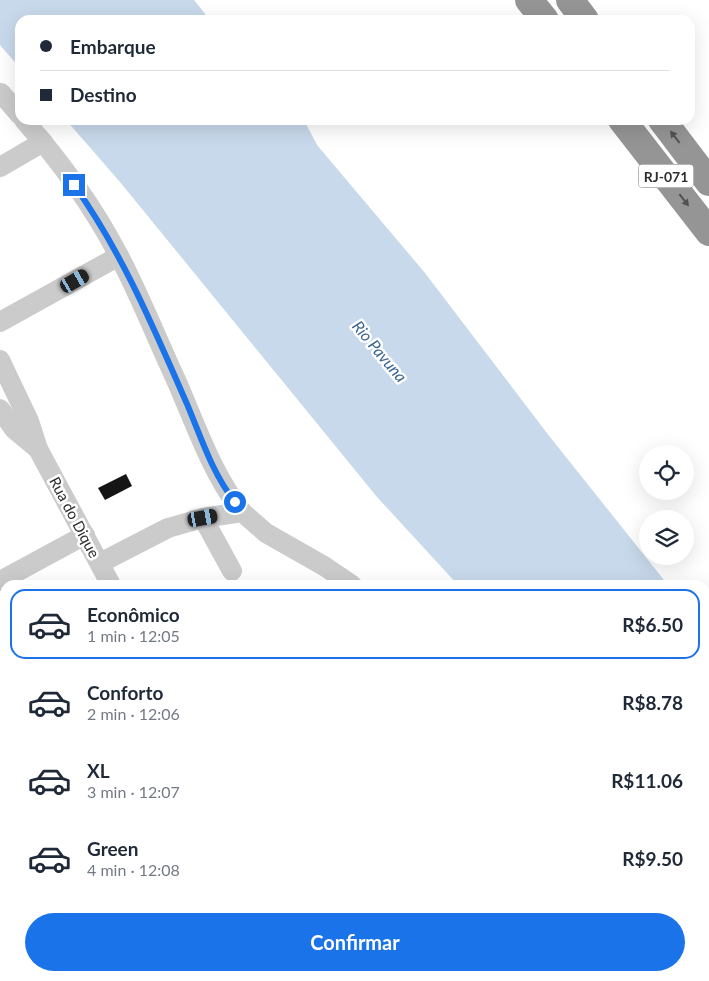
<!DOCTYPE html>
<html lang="pt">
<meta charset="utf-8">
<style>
body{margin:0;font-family:Lato,sans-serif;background:#f6f6f7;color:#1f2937;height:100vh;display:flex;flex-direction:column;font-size:19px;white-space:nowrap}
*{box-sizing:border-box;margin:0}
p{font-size:16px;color:#747a83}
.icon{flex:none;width:28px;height:28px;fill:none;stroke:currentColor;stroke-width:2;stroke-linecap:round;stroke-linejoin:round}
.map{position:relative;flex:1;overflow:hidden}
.side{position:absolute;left:0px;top:580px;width:710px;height:401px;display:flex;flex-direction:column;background:#fff;border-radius:15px 15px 0 0;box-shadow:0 5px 20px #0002}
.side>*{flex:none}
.hud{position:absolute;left:15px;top:15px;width:680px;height:110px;border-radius:15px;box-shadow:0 5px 20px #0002;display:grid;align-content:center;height:110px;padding:0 25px;background:#fff}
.buttons{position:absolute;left:639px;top:445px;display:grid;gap:10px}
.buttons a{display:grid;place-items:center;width:55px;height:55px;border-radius:50%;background:#fff;box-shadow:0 5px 20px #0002;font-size:25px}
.end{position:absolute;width:22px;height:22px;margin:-11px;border:6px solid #1a73e8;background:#fff;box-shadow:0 0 0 2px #fff}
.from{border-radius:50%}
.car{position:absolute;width:15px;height:30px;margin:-15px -8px;border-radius:6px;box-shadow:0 0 4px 1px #0007;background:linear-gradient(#222 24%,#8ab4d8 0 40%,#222 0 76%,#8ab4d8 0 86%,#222 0)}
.hud b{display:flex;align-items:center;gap:18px;height:48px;font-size:19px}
.hud b+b{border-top:1px solid #e0e1e3}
.hud i{width:12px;height:12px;background:#1f2937}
ul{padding:9px 0 0;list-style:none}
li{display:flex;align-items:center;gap:15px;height:70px;margin:0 10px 8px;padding:0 15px;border:2px solid transparent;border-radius:15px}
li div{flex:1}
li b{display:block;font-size:19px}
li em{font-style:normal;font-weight:700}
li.current{border-color:#1a73e8}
li>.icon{width:45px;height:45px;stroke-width:1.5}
.cta{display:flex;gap:10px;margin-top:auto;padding:10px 25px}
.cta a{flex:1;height:58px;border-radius:30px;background:#1a73e8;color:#fff;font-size:20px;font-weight:700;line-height:58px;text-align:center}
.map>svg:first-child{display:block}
.water{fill:#c8d9eb}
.building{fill:#151515}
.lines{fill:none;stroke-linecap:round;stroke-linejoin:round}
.path{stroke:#cbcbcb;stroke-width:3;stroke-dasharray:2.5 2.5;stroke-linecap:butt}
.street{stroke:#cbcbcb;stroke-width:20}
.highway{stroke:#959595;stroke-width:28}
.oneway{fill:#525252}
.route{stroke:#1a73e8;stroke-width:6}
.labels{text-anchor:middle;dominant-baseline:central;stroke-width:5;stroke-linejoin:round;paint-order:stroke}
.shield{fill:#fff;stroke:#6d6d6d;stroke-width:1}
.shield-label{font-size:14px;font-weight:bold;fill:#2e2e2e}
.street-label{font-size:15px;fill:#2e2e2e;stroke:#fff}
.water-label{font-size:16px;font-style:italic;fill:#3c6590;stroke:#fff}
</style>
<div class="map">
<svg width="709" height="981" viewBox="0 0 709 981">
<rect width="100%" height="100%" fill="#fff"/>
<g class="water">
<polygon points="0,0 194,0 210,20 20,20 20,68 0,45"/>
<polygon points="66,120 304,120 317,145 425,273 550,437 668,585 458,585 377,497 120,182"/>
<polygon points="705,632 709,637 709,938 705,933"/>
</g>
<polygon class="building" points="126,474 132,486 105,500 98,488"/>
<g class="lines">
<polyline class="path" points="0,764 5,762"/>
<g class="street">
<polyline points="1,93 20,115"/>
<path d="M24 120C60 161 94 208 119 256 140 296 157 339 176 380 196 425 211 472 242 512"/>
<polyline points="0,167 43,142"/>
<polyline points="0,322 119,256"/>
<polyline points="0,360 29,421 38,449 111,585"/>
<polyline points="0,409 14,429 38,449"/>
<polyline points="203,518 232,571"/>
<polyline points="100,563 168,528 203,518 242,512 266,533 324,566 352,585"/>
<polyline points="0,581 85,535"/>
<polyline points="0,723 5,733"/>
<polyline points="323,976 326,981"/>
<polyline points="489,976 493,981"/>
<polyline points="0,977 5,971"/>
<polyline points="95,981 104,976"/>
<polyline points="232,981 241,976"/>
<polyline points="293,981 303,976"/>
</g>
<g class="highway">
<polyline points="529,0 545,20"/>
<polyline points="570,0 585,20"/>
<polyline points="622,120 709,232"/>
<polyline points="662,120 709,182"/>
</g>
</g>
<defs><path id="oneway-solid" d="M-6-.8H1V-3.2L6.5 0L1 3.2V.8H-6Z" transform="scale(1.25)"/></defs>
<g class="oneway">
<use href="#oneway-solid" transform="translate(675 137) rotate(-128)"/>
<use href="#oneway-solid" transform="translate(684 200) rotate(52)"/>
</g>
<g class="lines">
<path class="route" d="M74 185C122 252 154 329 187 404 201 437 212 473 235 502"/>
</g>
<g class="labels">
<rect class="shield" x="638.5" y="164.5" width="55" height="23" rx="4"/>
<g class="shield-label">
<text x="666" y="176">RJ-071</text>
</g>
<g class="street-label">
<text transform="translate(75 517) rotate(62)">Rua do Dique</text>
</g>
<g class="water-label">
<text transform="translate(380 351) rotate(50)">Rio Pavuna</text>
</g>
</g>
</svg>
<div class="buttons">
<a><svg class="icon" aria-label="locate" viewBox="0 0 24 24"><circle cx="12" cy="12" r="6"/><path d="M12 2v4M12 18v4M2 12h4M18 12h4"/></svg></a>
<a><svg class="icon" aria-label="layers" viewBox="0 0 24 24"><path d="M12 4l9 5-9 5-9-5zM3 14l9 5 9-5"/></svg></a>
</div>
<i class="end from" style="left:235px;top:502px"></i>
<i class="end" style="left:74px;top:185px"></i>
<i class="car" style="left:75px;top:281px;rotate:60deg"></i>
<i class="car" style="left:203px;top:518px;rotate:80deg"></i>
<div class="hud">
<b><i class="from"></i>Embarque</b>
<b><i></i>Destino</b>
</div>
<section class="side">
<ul>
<li class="current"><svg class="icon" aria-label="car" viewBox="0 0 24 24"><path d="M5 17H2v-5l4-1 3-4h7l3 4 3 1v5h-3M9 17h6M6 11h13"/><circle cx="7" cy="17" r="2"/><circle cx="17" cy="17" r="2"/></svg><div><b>Econômico</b><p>1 min · 12:05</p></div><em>R$6.50</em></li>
<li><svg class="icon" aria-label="car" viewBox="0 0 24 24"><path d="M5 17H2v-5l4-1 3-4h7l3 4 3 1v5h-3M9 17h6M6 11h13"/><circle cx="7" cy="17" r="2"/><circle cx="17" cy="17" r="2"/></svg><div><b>Conforto</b><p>2 min · 12:06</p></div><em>R$8.78</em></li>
<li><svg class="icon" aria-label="car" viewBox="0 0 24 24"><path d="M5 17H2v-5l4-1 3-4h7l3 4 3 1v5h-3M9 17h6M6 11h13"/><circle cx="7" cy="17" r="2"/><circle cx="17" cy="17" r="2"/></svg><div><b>XL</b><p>3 min · 12:07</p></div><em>R$11.06</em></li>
<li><svg class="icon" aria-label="car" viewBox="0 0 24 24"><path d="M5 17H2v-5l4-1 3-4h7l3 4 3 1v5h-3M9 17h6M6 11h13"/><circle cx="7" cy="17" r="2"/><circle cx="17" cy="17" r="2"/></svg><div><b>Green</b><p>4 min · 12:08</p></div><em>R$9.50</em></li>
</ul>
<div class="cta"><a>Confirmar</a></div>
</section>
</div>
